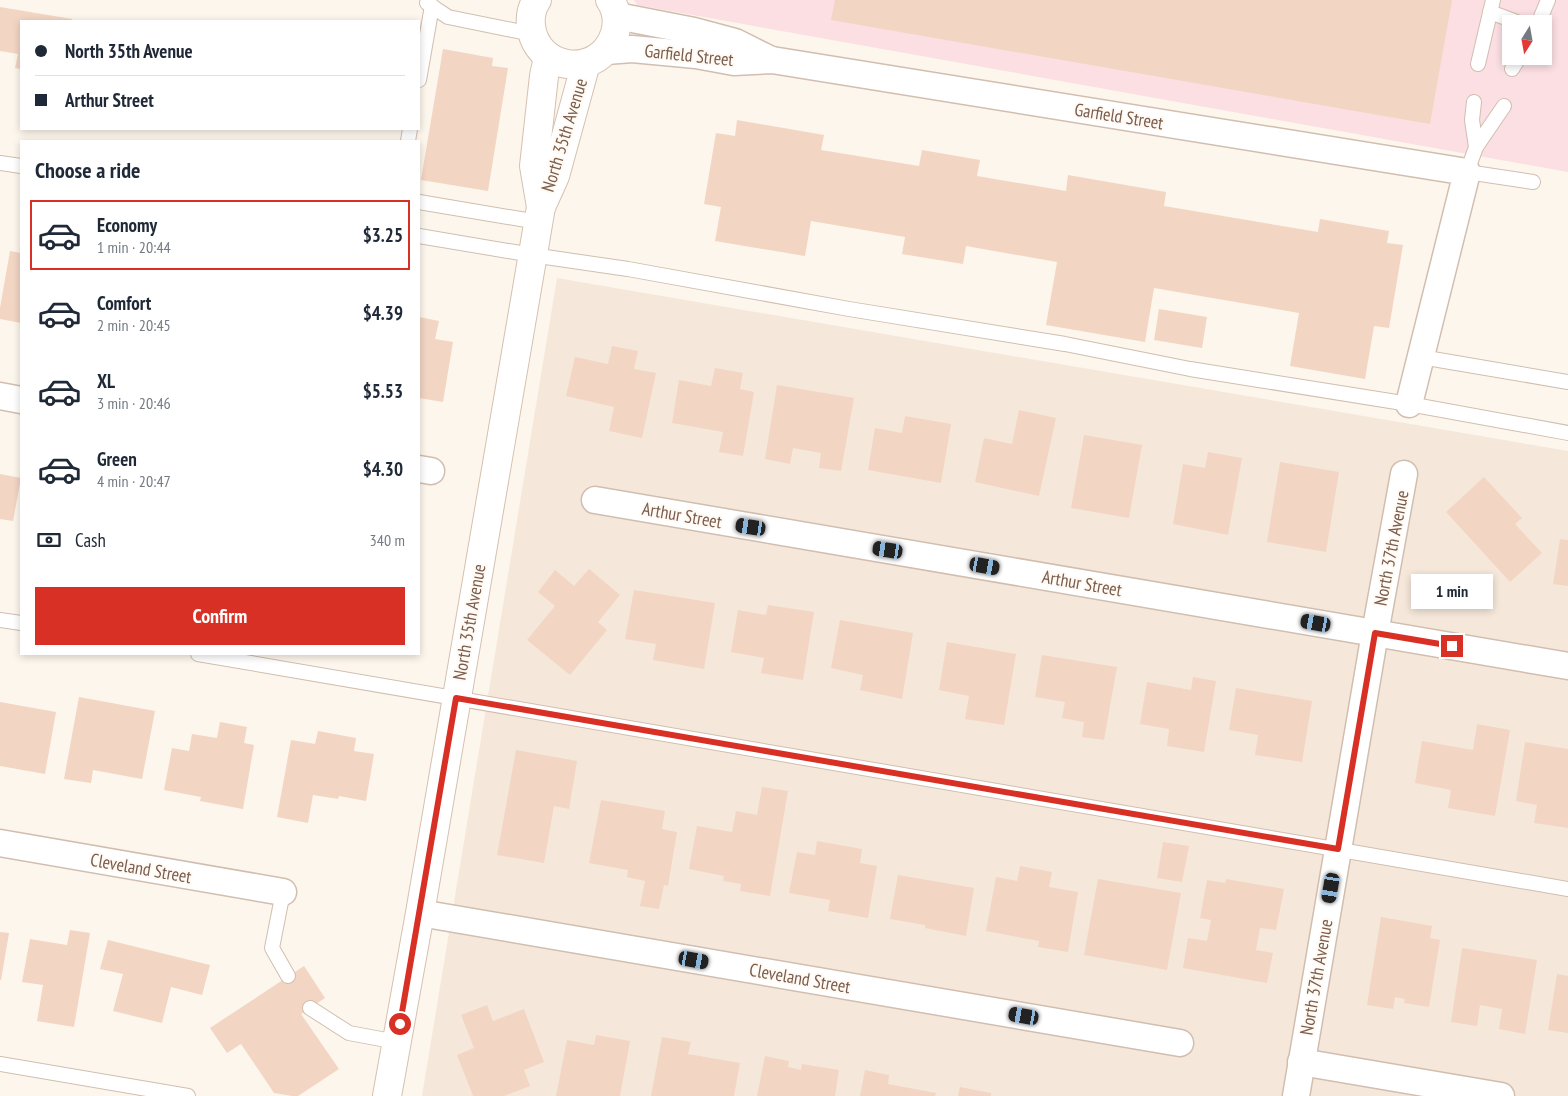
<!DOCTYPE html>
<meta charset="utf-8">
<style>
body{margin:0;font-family:"PT Sans Narrow",sans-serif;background:#f6f6f7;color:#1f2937;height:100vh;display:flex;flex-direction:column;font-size:19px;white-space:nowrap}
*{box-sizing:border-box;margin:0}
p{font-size:16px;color:#747a83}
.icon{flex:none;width:28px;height:28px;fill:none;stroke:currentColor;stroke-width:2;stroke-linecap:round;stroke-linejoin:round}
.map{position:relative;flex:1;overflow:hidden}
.drawer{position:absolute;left:20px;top:140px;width:400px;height:515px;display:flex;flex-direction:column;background:#fff;border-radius:0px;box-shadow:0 2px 8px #0003}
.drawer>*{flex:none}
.banner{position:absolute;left:20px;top:20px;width:400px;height:110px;border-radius:0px;box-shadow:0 2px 8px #0003;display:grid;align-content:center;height:110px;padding:0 15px;background:#fff}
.needle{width:32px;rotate:191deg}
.fabs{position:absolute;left:1502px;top:15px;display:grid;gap:10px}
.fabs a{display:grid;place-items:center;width:50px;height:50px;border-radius:0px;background:#fff;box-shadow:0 2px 8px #0003;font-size:25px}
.end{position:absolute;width:22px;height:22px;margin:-11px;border:6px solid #d93025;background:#fff;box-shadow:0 0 0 2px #fff}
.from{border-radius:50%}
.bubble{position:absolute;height:35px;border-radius:0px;background:#fff;box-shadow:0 2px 8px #0003;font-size:16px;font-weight:700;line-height:35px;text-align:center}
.car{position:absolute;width:15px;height:30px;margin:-15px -8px;border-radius:6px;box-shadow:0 0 4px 1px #0007;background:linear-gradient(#222 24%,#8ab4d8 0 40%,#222 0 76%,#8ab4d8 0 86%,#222 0)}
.banner b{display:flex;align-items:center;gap:18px;height:48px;font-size:19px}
.banner b+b{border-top:1px solid #e0e1e3}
.banner i{width:12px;height:12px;background:#1f2937}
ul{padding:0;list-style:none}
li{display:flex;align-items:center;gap:15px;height:70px;margin:0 10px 8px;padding:0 5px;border:2px solid transparent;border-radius:0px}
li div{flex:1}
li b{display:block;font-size:19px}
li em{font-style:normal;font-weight:700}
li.active{border-color:#d93025}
li>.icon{width:45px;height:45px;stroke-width:1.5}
h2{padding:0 15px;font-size:22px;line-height:60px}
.pay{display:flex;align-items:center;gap:12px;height:55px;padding:0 15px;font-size:19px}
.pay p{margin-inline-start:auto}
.primary-button{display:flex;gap:10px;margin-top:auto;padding:10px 15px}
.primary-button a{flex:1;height:58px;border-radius:0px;background:#d93025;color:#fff;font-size:20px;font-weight:700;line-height:58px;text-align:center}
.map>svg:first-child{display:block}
.residential{fill:#f5e8da}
.medical{fill:#fbdfe3;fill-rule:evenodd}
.building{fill:#f3d5c3}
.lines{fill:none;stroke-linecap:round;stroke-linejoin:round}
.lane-casing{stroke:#d1beb0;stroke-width:16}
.street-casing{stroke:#d1beb0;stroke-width:29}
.secondary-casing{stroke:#d6c0b0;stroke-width:30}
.lane{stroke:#fff;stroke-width:14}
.street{stroke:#fff;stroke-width:26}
.secondary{stroke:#fff;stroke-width:28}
.route{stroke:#d93025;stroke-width:6}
.labels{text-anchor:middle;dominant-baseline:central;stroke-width:4;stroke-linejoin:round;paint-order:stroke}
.street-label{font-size:18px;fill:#7a5c4d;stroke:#fffaf3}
</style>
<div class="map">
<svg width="1568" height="1096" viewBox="0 0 1568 1096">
<rect width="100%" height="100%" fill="#fdf6ec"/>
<polygon class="residential" points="557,278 1568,451 1568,1096 422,1096"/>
<path class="medical" d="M634 0H1568V172L637 5ZM1511 24H1544V56H1511Z"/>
<g class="building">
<polygon points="835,0 1452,0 1430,124 831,20"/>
<polygon points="0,7 72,19 72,21 21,21 21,69 15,68 18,54 0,51"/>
<polygon points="443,49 493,58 492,66 508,68 488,191 421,180"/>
<polygon points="737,120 824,135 821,150 919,166 922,150 980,160 977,176 1066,191 1068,175 1166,192 1164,206 1318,232 1320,219 1389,231 1387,243 1403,245 1389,328 1374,326 1365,379 1290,366 1299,313 1154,288 1145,342 1046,325 1057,262 966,246 963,264 902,254 905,237 811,221 805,256 715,241 721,207 704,204 716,133 735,136"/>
<polygon points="10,251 21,253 21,323 0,319 0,308"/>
<polygon points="1159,309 1207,317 1202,348 1154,340"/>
<polygon points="419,317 439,321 435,339 453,342 443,402 419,398"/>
<polygon points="612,346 638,351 634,369 656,373 642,438 609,431 614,407 566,396 575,357 608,364"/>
<polygon points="715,368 743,373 740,389 754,392 743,456 719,452 723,432 672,423 679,380 711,386"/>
<polygon points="777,385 854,398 841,471 819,468 821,453 793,448 790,464 765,459"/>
<polygon points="1019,410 1056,418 1039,496 975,482 984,438 1012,444"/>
<polygon points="905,416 951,424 941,483 868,470 875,428 902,433"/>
<polygon points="1084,435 1142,445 1129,518 1071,508"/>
<polygon points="1208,452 1242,458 1228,535 1173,524 1183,464 1205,468"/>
<polygon points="1280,462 1339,472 1326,552 1267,542"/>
<polygon points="0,474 21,478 13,521 0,519"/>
<polygon points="1484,477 1522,518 1515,524 1542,553 1510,582 1446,512"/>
<polygon points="1560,539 1568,540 1568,586 1553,584"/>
<polygon points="589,569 620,595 598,622 607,630 570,675 527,640 555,606 538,592 555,570 574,586"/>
<polygon points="634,590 715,603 704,669 653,660 656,644 625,639"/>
<polygon points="768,605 814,612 803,680 761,673 764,658 731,652 738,610 766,615"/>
<polygon points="840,620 913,633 902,699 860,690 863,675 831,668"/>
<polygon points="947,642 1016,654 1004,725 965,719 969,696 939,690"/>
<polygon points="1042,655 1117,667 1104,740 1082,737 1084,722 1062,718 1065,702 1035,697"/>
<polygon points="1193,677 1216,681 1204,752 1167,746 1169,729 1140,724 1147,682 1191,690"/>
<polygon points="1236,688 1312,701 1302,762 1255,755 1258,735 1229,730"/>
<polygon points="79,697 155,711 142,779 93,770 91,783 64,779"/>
<polygon points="0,702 56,712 45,774 0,766"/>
<polygon points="220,722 247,727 244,743 254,745 243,809 200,801 201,797 164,790 172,748 189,751 192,734 217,738"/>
<polygon points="1477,724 1510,730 1495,816 1448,808 1451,790 1415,783 1422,741 1473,750"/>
<polygon points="318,731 356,738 354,751 374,754 366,801 339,796 338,799 313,795 308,823 277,817 291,740 315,744"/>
<polygon points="1525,742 1568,749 1568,828 1534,823 1537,805 1516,801"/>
<polygon points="516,750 577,761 569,809 554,806 544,863 497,855"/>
<polygon points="762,787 788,791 770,896 740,891 741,884 723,881 724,876 689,869 697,826 732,832 736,811 757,815"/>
<polygon points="601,800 665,811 662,829 677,832 668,886 664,885 659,909 640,906 645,881 627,877 628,870 589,863"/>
<polygon points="817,841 862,849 860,863 877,866 868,918 828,911 830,900 789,893 797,852 815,855"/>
<polygon points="1163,842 1189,846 1182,882 1157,878"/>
<polygon points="1020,866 1052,872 1049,887 1078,892 1068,952 1038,947 1039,941 986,931 996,877 1017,881"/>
<polygon points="898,875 974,888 966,936 925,928 925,925 890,919"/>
<polygon points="1098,879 1181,893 1167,970 1084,955"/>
<polygon points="1226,879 1284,889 1276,930 1260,928 1256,950 1273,953 1267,983 1183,968 1188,938 1207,941 1211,920 1200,918 1207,880 1225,883"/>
<polygon points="1381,917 1432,926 1430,938 1440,940 1429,1007 1404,1003 1405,999 1395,997 1393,1009 1367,1005"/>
<polygon points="70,930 90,933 74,1027 37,1021 43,985 22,982 30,939 67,945"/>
<polygon points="0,932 9,933 1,980 0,980"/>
<polygon points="108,940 210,965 202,995 171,987 162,1023 113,1011 123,974 100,969"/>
<polygon points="1462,948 1537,960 1525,1034 1499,1029 1502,1009 1480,1005 1477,1026 1451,1022"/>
<polygon points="304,966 325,998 301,1014 339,1069 298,1096 292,1096 274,1093 241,1044 227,1053 210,1028"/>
<polygon points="1557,974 1568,976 1568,1033 1548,1030"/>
<polygon points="487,1005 493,1021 524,1009 544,1062 524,1070 530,1086 504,1096 473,1096 457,1055 474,1048 461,1015"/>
<polygon points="596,1035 630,1041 620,1096 556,1096 567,1040 594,1045"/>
<polygon points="662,1037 691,1042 688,1054 740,1063 734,1096 651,1096"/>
<polygon points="765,1056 789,1061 788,1067 801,1070 802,1064 839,1070 835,1096 757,1096"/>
<polygon points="865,1070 889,1075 888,1084 936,1093 935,1096 860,1096"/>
<polygon points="960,1087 991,1093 991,1096 958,1096"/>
</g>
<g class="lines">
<defs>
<g id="lane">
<polyline points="427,3 448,17 532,34"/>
<polyline points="1490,12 1522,24"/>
<polyline points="1538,24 1548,0"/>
<polyline points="1478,64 1493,0"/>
<polyline points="1512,69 1520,56"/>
<polyline points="419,80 432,6"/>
<polyline points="1474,102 1472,120 1476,147 1467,172 1533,182"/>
<polyline points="408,141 410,129"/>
<polyline points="1476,147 1504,106"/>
<polyline points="0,163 21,166"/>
<polyline points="419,202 538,222"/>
<polyline points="419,236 532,255 628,269 849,309 1065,344 1190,369 1409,404 1568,433"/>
<polyline points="1421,357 1568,382"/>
<polyline points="0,620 21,623"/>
<polyline points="198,654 1568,889"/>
<polyline points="283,892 272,948 288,976"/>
<polyline points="310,1008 349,1033 397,1042"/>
<polyline points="0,1064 188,1096"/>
</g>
<g id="street">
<polyline points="617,16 694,31 735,42 769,59"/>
<polyline points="606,51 632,49 696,55 734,62 772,60 1467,172 1409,404"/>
<polyline points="0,396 21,400"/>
<polyline points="419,469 431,471"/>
<polyline points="595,500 1568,666"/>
<polyline points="0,843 283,892"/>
<polyline points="420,913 1180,1043"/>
<polyline points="1301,1062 1501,1096"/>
<polyline points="1296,1096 1375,633 1404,474"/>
</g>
<g id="secondary">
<path d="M537 0C532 7 530 17 531 26 537 73 601 79 615 33 618 22 617 10 610 0"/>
<polyline points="541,207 534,166 544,76 548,57"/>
<polyline points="387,1096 420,913 541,207 555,176 586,63"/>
</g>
</defs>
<use href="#lane" class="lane-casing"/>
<use href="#street" class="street-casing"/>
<use href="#secondary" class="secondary-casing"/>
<use href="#lane" class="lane"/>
<use href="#street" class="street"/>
<use href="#secondary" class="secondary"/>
</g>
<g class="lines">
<polyline class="route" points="400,1024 456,698 1338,849 1375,633 1452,646"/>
</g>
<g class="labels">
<g class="street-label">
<text transform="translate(689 55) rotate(6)">Garfield Street</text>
<text transform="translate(1119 116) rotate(9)">Garfield Street</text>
<text transform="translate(564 135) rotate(-73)">North 35th Avenue</text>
<text transform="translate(682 515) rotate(10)">Arthur Street</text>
<text transform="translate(1391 548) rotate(-79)">North 37th Avenue</text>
<text transform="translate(1082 583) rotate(10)">Arthur Street</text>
<text transform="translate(469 622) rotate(-80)">North 35th Avenue</text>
<text transform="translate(141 868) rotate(10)">Cleveland Street</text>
<text transform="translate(1316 977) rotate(-80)">North 37th Avenue</text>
<text transform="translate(800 978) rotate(10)">Cleveland Street</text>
</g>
</g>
</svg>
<div class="fabs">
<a><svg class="needle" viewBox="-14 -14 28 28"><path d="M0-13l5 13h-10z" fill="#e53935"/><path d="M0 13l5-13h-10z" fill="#747a83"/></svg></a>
</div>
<i class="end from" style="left:400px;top:1024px"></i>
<i class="end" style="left:1452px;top:646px"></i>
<div class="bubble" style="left:1411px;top:574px;width:82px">1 min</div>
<i class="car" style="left:751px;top:527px;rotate:279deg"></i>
<i class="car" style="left:888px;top:550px;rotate:279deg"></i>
<i class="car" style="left:985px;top:566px;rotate:100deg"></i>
<i class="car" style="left:1316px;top:623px;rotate:280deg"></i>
<i class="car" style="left:1331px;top:888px;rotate:190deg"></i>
<i class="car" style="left:694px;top:960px;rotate:100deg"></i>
<i class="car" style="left:1024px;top:1016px;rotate:280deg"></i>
<div class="banner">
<b><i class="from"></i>North 35th Avenue</b>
<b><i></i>Arthur Street</b>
</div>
<section class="drawer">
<h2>Choose a ride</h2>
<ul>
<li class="active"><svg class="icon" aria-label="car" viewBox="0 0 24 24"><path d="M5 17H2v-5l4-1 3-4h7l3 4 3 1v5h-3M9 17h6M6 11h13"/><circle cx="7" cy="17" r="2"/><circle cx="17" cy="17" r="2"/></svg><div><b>Economy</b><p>1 min · 20:44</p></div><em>$3.25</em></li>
<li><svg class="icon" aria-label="car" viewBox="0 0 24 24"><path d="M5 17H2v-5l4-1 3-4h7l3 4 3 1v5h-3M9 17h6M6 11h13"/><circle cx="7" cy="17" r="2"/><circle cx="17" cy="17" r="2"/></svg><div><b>Comfort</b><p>2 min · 20:45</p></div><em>$4.39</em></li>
<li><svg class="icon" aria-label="car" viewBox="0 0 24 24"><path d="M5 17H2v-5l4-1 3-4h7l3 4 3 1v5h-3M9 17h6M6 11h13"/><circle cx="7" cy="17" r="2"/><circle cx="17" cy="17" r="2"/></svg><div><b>XL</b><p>3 min · 20:46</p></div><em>$5.53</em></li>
<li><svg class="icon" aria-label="car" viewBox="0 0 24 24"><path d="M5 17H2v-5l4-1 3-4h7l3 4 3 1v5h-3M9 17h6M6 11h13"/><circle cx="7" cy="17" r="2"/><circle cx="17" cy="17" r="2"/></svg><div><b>Green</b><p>4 min · 20:47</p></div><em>$4.30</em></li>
</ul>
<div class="pay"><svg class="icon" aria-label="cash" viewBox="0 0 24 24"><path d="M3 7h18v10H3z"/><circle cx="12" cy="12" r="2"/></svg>Cash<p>340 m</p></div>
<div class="primary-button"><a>Confirm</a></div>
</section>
</div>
